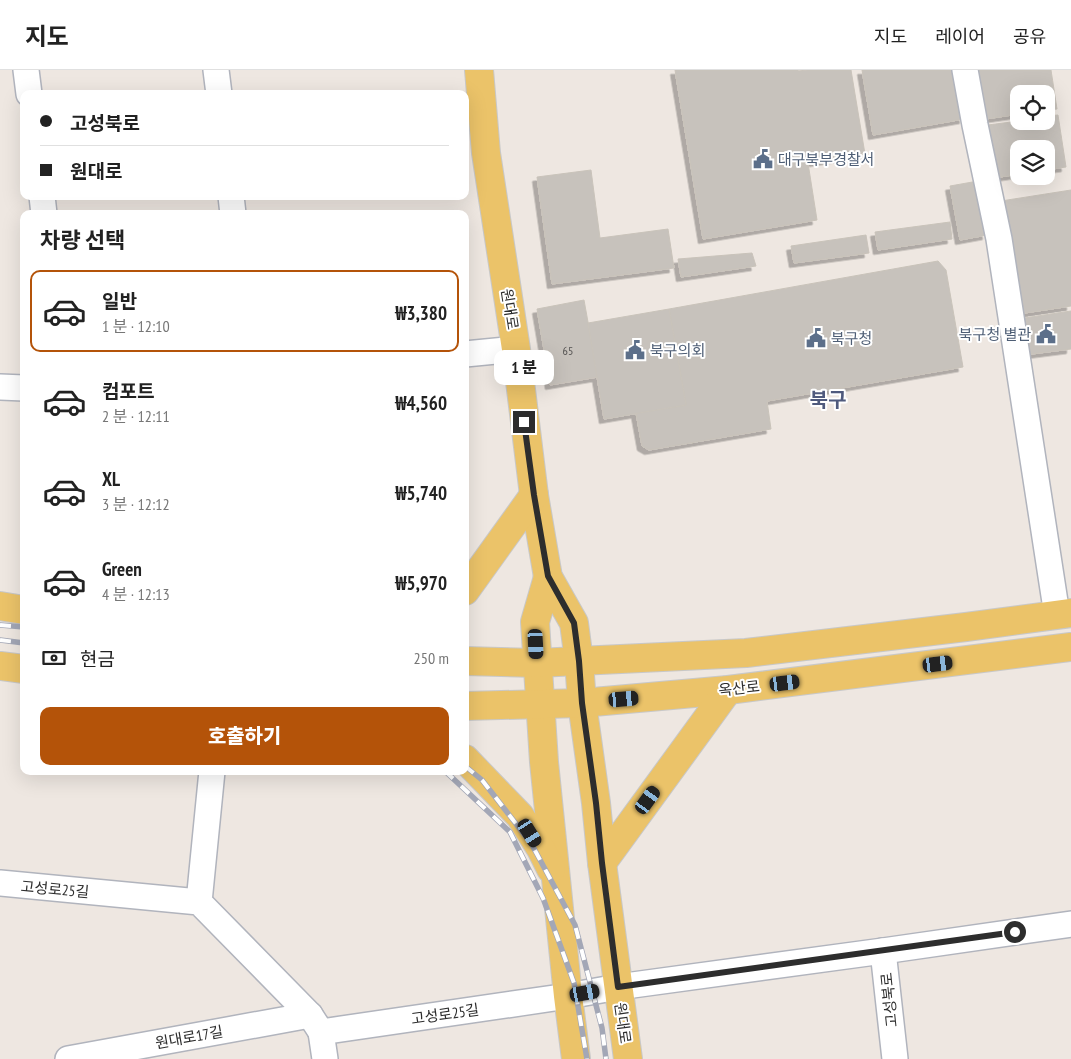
<!DOCTYPE html>
<html lang="ko">
<meta charset="utf-8">
<style>
body{margin:0;font-family:"PT Sans Narrow","Noto Sans KR",sans-serif;background:#f6f6f6;color:#222;height:100vh;display:flex;flex-direction:column;font-size:19px;white-space:nowrap}
*{box-sizing:border-box;margin:0}
p{font-size:16px;color:#767676}
.icon{flex:none;width:28px;height:28px;fill:none;stroke:currentColor;stroke-width:2;stroke-linecap:round;stroke-linejoin:round}
.map{position:relative;flex:1;overflow:hidden}
.drawer{position:absolute;left:20px;top:140px;width:449px;height:565px;display:flex;flex-direction:column;background:#fff;border-radius:10px;box-shadow:0 5px 20px #0002}
.drawer>*{flex:none}
.banner{position:absolute;left:20px;top:20px;width:449px;height:110px;border-radius:10px;box-shadow:0 5px 20px #0002;display:grid;align-content:center;height:110px;padding:0 20px;background:#fff}
.buttons{position:absolute;left:1010px;top:15px;display:grid;gap:10px}
.buttons a{display:grid;place-items:center;width:45px;height:45px;border-radius:10px;background:#fff;box-shadow:0 5px 20px #0002;font-size:25px}
.end{position:absolute;width:22px;height:22px;margin:-11px;border:6px solid #2d2d2d;background:#fff;box-shadow:0 0 0 2px #fff}
.from{border-radius:50%}
.bubble{position:absolute;height:35px;border-radius:10px;background:#fff;box-shadow:0 5px 20px #0002;font-size:16px;font-weight:800;line-height:35px;text-align:center}
.car{position:absolute;width:15px;height:30px;margin:-15px -8px;border-radius:6px;box-shadow:0 0 4px 1px #0007;background:linear-gradient(#222 24%,#8ab4d8 0 40%,#222 0 76%,#8ab4d8 0 86%,#222 0)}
.banner b{display:flex;align-items:center;gap:18px;height:48px;font-size:19px}
.banner b+b{border-top:1px solid #e0e0e0}
.banner i{width:12px;height:12px;background:#222}
ul{padding:0;list-style:none}
li{display:flex;align-items:center;gap:15px;height:82px;margin:0 10px 8px;padding:0 10px;border:2px solid transparent;border-radius:10px}
li div{flex:1}
li b{display:block;font-size:19px}
li em{font-style:normal;font-weight:800}
li.on{border-color:#b45309}
li>.icon{width:45px;height:45px;stroke-width:1.5}
h2{padding:0 20px;font-size:22px;line-height:60px}
.pay{display:flex;align-items:center;gap:12px;height:55px;padding:0 20px;font-size:19px}
.pay p{margin-inline-start:auto}
.cta{display:flex;gap:10px;margin-top:auto;padding:10px 20px}
.cta a{flex:1;height:58px;border-radius:10px;background:#b45309;color:#fff;font-size:20px;font-weight:800;line-height:58px;text-align:center}
header{display:flex;align-items:center;gap:30px;box-sizing:border-box;height:70px;padding:0 25px;background:#fff;border-bottom:1px solid #e0e0e0}
header strong{font-size:24px}
nav{display:flex;gap:28px;margin-inline-start:auto;font-size:18px}
.map>svg:first-child{display:block}
.building{fill:#c7c2bc;stroke:#c9c3ba;filter:url(#shadow)}
.lines{fill:none;stroke-linecap:round;stroke-linejoin:round}
.minor-casing{stroke:#b1b4bd;stroke-width:28}
.major-casing{stroke:#c8c8c8;stroke-width:30}
.minor{stroke:#fff;stroke-width:25}
.major{stroke:#ebc369;stroke-width:28}
.rail-casing{stroke:#a3a7b6;stroke-width:5.5}
.rail{stroke:#fff;stroke-width:4;stroke-dasharray:11;stroke-linecap:butt}
.route{stroke:#2d2d2d;stroke-width:6}
.labels{text-anchor:middle;dominant-baseline:central;stroke-width:4;stroke-linejoin:round;paint-order:stroke}
.number-label{font-size:12px;fill:#545251}
.service-label{font-size:15px;fill:#4e5e75;stroke:#fff;text-anchor:start}
.street-label{font-size:15px;fill:#2d2d2d;stroke:#fff}
.district-label{font-size:20px;font-weight:bold;fill:#4f5a7d;stroke:#fff}
</style>
<header>
<strong>지도</strong>
<nav><a>지도</a><a>레이어</a><a>공유</a></nav>
</header>
<div class="map">
<svg width="1071" height="989" viewBox="0 0 1071 989">
<defs>
<filter id="shadow"><feDropShadow dx="-4.5" dy="4.5" stdDeviation="0" flood-color="#0004"/></filter>
</defs>
<rect width="100%" height="100%" fill="#eee7e1"/>
<g class="building">
<polygon points="675,0 798,0 798,1 807,0 851,0 865,84 808,93 817,150 703,169"/>
<polygon points="862,0 956,0 964,49 873,65"/>
<polygon points="971,0 1051,0 1057,39 1046,40 1046,24 1019,24 1019,44 979,50"/>
<polygon points="1058,45 1066,97 1046,100 1046,79 1019,79 1019,104 988,109 980,56 1019,51 1046,51 1046,46"/>
<polygon points="591,100 600,168 668,159 674,198 552,214 537,107"/>
<polygon points="978,111 987,165 960,170 950,116"/>
<polygon points="1071,120 1071,236 1018,244 1001,131"/>
<polygon points="950,152 952,169 878,180 875,162"/>
<polygon points="866,165 869,183 794,193 791,176"/>
<polygon points="752,183 756,196 681,207 678,189"/>
<polygon points="938,191 946,200 963,297 767,331 771,359 649,380 642,376 636,343 686,335 669,239"/>
<polygon points="584,230 598,307 550,315 537,239"/>
<polygon points="669,239 686,335 604,349 588,253"/>
<polygon points="1071,241 1071,279 1024,285 1018,249"/>
</g>
<g class="lines">
<defs>
<g id="minor">
<polyline points="26,0 29,24"/>
<polyline points="216,0 219,24"/>
<polyline points="965,0 975,55 999,169 1057,545"/>
<polyline points="42,126 44,144"/>
<polyline points="231,126 233,144"/>
<polyline points="465,284 516,279"/>
<polyline points="0,317 24,318"/>
<polyline points="0,813 199,832 310,945 321,962 568,926 618,917 883,881 1071,854"/>
<polyline points="199,832 212,701"/>
<polyline points="883,881 895,989"/>
<polyline points="321,962 325,989"/>
<polyline points="68,989 310,945"/>
</g>
<g id="major">
<polyline points="479,0 486,83 516,279 534,425 548,507 574,553 579,591 582,633 596,733 602,793 628,989"/>
<polyline points="548,507 535,552 544,692 568,926 576,989"/>
<polyline points="465,521 534,425"/>
<polyline points="0,536 24,540"/>
<polyline points="465,591 537,593 746,583 966,557 1071,543"/>
<polyline points="0,596 24,599"/>
<polyline points="465,636 582,633 728,620 1071,577"/>
<polyline points="465,689 520,746 541,779 551,799"/>
<polyline points="602,793 728,620"/>
</g>
</defs>
<use href="#minor" class="minor-casing"/>
<use href="#major" class="major-casing"/>
<use href="#minor" class="minor"/>
<use href="#major" class="major"/>
<defs>
<g id="rail">
<polyline points="0,555 24,557"/>
<polyline points="0,570 24,573"/>
<polyline points="465,696 482,710 531,773 575,855 602,958 606,989"/>
<polyline points="445,701 510,762 543,828 574,913 587,989"/>
</g>
</defs>
<use href="#rail" class="rail-casing"/>
<use href="#rail" class="rail"/>
</g>
<g class="lines">
<polyline class="route" points="524,352 534,425 548,506 574,553 579,591 582,633 596,733 602,793 618,917 1015,862"/>
</g>
<defs>
<symbol id="civic-bare" viewBox="-9 -9 18 18"><path d="M-.6-6.5H3V-4.5H.6V-3L4-1V1h2V6H-6V1h2V-1L-.6-3ZM-1.2 2.5V6h2.4V2.5Z" fill="#5c6f8a" stroke="#fff" stroke-width="2.5" paint-order="stroke"/></symbol>
</defs>
<g fill-rule="evenodd">
<use href="#civic-bare" x="749" y="75" width="28" height="28"/>
<use href="#civic-bare" x="1032" y="250" width="28" height="28"/>
<use href="#civic-bare" x="802" y="254" width="28" height="28"/>
<use href="#civic-bare" x="621" y="266" width="28" height="28"/>
</g>
<g class="labels">
<g class="number-label">
<text x="568" y="280">65</text>
</g>
<g class="service-label">
<text x="778" y="89">대구북부경찰서</text>
<text x="1031" y="264" text-anchor="end">북구청 별관</text>
<text x="831" y="268">북구청</text>
<text x="650" y="280">북구의회</text>
</g>
<g class="street-label">
<text transform="translate(510 239) rotate(81)">원대로</text>
<text transform="translate(739 618) rotate(-6)">옥산로</text>
<text transform="translate(55 819) rotate(5)">고성로25길</text>
<text transform="translate(889 930) rotate(-96)">고성북로</text>
<text transform="translate(445 944) rotate(-8)">고성로25길</text>
<text transform="translate(623 953) rotate(82)">원대로</text>
<text transform="translate(189 967) rotate(-10)">원대로17길</text>
</g>
<g class="district-label">
<text x="828" y="330">북구</text>
</g>
</g>
</svg>
<div class="buttons">
<a><svg class="icon" aria-label="locate" viewBox="0 0 24 24"><circle cx="12" cy="12" r="6"/><path d="M12 2v4M12 18v4M2 12h4M18 12h4"/></svg></a>
<a><svg class="icon" aria-label="layers" viewBox="0 0 24 24"><path d="M12 4l9 5-9 5-9-5zM3 14l9 5 9-5"/></svg></a>
</div>
<i class="end from" style="left:1015px;top:862px"></i>
<i class="end" style="left:524px;top:352px"></i>
<div class="bubble" style="left:494px;top:280px;width:60px">1 분</div>
<i class="car" style="left:536px;top:574px;rotate:177deg"></i>
<i class="car" style="left:938px;top:594px;rotate:83deg"></i>
<i class="car" style="left:785px;top:613px;rotate:83deg"></i>
<i class="car" style="left:624px;top:629px;rotate:85deg"></i>
<i class="car" style="left:648px;top:730px;rotate:36deg"></i>
<i class="car" style="left:530px;top:763px;rotate:148deg"></i>
<i class="car" style="left:585px;top:923px;rotate:80deg"></i>
<div class="banner">
<b><i class="from"></i>고성북로</b>
<b><i></i>원대로</b>
</div>
<section class="drawer">
<h2>차량 선택</h2>
<ul>
<li class="on"><svg class="icon" aria-label="car" viewBox="0 0 24 24"><path d="M5 17H2v-5l4-1 3-4h7l3 4 3 1v5h-3M9 17h6M6 11h13"/><circle cx="7" cy="17" r="2"/><circle cx="17" cy="17" r="2"/></svg><div><b>일반</b><p>1 분 · 12:10</p></div><em>₩3,380</em></li>
<li><svg class="icon" aria-label="car" viewBox="0 0 24 24"><path d="M5 17H2v-5l4-1 3-4h7l3 4 3 1v5h-3M9 17h6M6 11h13"/><circle cx="7" cy="17" r="2"/><circle cx="17" cy="17" r="2"/></svg><div><b>컴포트</b><p>2 분 · 12:11</p></div><em>₩4,560</em></li>
<li><svg class="icon" aria-label="car" viewBox="0 0 24 24"><path d="M5 17H2v-5l4-1 3-4h7l3 4 3 1v5h-3M9 17h6M6 11h13"/><circle cx="7" cy="17" r="2"/><circle cx="17" cy="17" r="2"/></svg><div><b>XL</b><p>3 분 · 12:12</p></div><em>₩5,740</em></li>
<li><svg class="icon" aria-label="car" viewBox="0 0 24 24"><path d="M5 17H2v-5l4-1 3-4h7l3 4 3 1v5h-3M9 17h6M6 11h13"/><circle cx="7" cy="17" r="2"/><circle cx="17" cy="17" r="2"/></svg><div><b>Green</b><p>4 분 · 12:13</p></div><em>₩5,970</em></li>
</ul>
<div class="pay"><svg class="icon" aria-label="cash" viewBox="0 0 24 24"><path d="M3 7h18v10H3z"/><circle cx="12" cy="12" r="2"/></svg>현금<p>250 m</p></div>
<div class="cta"><a>호출하기</a></div>
</section>
</div>
